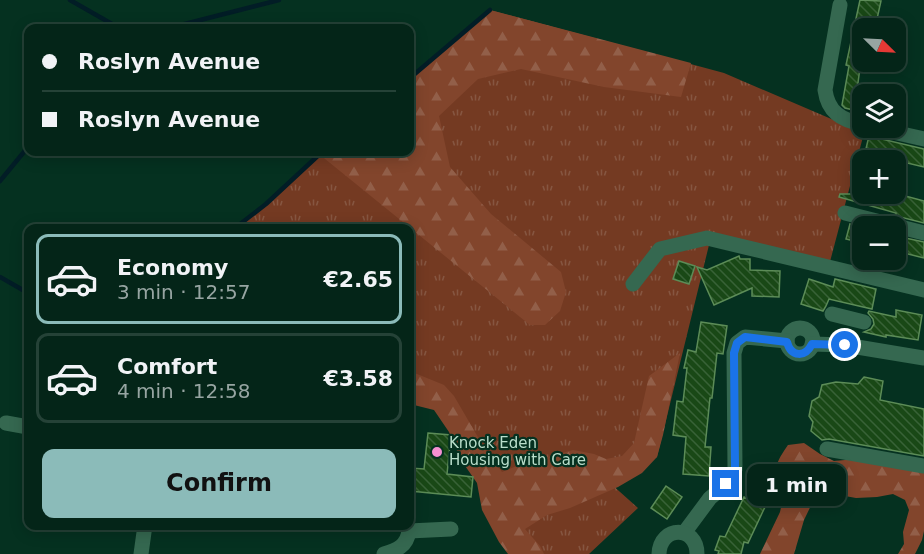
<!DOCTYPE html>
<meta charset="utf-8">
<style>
body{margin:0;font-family:"DejaVu Sans",sans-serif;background:#0d2d21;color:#f1f3f6;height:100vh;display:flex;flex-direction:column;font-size:22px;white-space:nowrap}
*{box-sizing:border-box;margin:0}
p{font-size:20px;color:#97a5a2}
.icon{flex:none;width:33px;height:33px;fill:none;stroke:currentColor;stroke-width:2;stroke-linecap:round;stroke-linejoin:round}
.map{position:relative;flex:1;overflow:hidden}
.drawer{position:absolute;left:24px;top:224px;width:390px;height:306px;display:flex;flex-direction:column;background:#042518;border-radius:12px;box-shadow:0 3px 15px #0003,0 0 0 2px #254237}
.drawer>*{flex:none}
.hud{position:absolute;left:24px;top:24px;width:390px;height:132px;border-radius:12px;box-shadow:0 3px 15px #0003,0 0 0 2px #254237;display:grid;align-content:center;height:132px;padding:0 18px;background:#042518}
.needle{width:39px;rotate:114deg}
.buttons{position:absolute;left:852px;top:18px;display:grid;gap:12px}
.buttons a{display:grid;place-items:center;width:54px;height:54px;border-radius:12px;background:#042518;box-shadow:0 3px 15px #0003,0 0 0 2px #254237;font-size:30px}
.end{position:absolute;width:27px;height:27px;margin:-14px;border:8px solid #1a73e8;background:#fff;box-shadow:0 0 0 3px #fff}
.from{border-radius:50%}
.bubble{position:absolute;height:42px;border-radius:12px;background:#042518;box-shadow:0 3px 15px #0003,0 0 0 2px #254237;font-size:20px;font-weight:700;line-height:42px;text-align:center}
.hud b{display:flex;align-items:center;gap:21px;height:57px;font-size:22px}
.hud b+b{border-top:2px solid #254237}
.hud i{width:15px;height:15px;background:#f1f3f6}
ul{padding:10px 0 0;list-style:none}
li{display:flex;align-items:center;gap:18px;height:90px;margin:0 12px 9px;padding:0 6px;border:3px solid #254237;border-radius:12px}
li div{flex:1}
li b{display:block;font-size:22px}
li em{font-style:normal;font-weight:700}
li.active{border-color:#8bbbb9}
li>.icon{width:54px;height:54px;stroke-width:1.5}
.primary-button{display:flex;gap:12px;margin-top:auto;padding:12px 18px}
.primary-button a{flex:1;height:69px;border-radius:12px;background:#8bbbb9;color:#111;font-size:24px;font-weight:700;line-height:69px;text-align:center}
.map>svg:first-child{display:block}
.grass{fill:url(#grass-tufts)}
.forest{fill:url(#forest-firs)}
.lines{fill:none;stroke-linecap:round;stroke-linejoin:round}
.stream{stroke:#021d26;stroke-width:4.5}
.building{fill:url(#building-back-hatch);stroke:#5c8c57;stroke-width:1.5}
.minor{stroke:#356850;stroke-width:15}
.route{stroke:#1a73e8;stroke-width:8}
.poi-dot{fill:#f590d1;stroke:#053120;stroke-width:2}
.labels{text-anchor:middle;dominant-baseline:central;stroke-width:4.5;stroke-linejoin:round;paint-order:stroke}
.poi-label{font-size:15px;fill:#b9decb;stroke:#053120;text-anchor:start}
</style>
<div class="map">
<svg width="924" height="554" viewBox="0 0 924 554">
<defs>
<pattern id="grass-tufts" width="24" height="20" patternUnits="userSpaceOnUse" patternTransform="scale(1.5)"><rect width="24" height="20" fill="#743a22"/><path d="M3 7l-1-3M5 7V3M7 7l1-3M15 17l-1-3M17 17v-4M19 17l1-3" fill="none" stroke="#865641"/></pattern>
<pattern id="forest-firs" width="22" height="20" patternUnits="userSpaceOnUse" patternTransform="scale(1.5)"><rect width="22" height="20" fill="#82452c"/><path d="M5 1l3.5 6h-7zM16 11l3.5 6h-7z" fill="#925f49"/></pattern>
<pattern id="building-back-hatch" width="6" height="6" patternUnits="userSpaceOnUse" patternTransform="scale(1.5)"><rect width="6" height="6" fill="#194816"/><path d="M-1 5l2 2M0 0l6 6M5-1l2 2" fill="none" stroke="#386237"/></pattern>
</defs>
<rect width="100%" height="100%" fill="#053120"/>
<polygon class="grass" points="490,10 724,73 864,133 827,273 709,245 657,457 610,483 638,508 589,554 531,554 449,404 410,386 410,228 235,228 266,204 322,152 410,152 410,78"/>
<g class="forest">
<polygon points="490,10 691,63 681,97 604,87 521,69 478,79 439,116 450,167 491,214 561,272 566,292 560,311 545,325 530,325 319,154 322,152 410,152 410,78"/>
<polygon points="680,353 663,435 657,457 642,473 618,487 570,508 547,515 525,529 540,546 544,554 508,554 499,542 482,510 477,483 461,460 449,432 434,410 410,404 410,373 417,374 444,385 454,396 486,451 502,472 522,464 573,450 594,454 606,459 622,456 634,443 649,376"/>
<path d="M804 443 820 454 834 461 845 460 859 458 924 470V531L922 540 915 554H898L904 544 903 532 909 510 905 500 893 494 877 497 856 498 818 491 804 520 794 554H760L780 512 784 494C772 472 774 465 788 445Z"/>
</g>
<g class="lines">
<g class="stream">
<polyline points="70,0 119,28"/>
<polyline points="169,28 279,0"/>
<polyline points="410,78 490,10"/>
<polyline points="0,181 28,147"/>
<polyline points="235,228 266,204 322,152"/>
<polyline points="0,277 28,293"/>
</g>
</g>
<g class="building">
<polygon points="860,0 881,1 875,28 862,28 862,69 860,68 857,90 862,92 862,112 845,108 842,105 849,66 846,65"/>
<polygon points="869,136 924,149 924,167 865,153"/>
<polygon points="840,194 898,194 924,201 924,223 896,216 896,213 839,197"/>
<polygon points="850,224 862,227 862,243 846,239"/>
<polygon points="896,236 924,242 924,258 896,251"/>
<polygon points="739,256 740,259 750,259 750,270 780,271 779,297 752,296 752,288 714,305 697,267 707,270"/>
<polygon points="679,261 695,266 689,284 673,279"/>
<polygon points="809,279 833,287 835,279 876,289 872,309 829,299 826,306 823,311 801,304"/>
<polygon points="896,310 922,315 918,340 886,335 886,337 864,332 871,329 874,324 873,319 868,313 869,311 896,317"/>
<polygon points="701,322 727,326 723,354 717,353 712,398 710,398 705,447 711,447 709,476 683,474 686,437 673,435 677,401 683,402 687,368 684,368 688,350 696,352"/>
<polygon points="864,377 883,381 880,400 924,409 924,456 829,439 822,440 811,431 813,422 809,416 812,401 819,397 822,385 836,382 858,384"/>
<polygon points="428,433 451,435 447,474 473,477 471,497 410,491 410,468 424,469"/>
<polygon points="666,486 682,497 667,519 651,508"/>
<polygon points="744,497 765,507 748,543 744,542 741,554 718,554 719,551 715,550 720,536 725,537"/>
</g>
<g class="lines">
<g class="minor">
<path d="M840 5 825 90C828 112 841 120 862 124"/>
<polyline points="875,128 924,139"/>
<polyline points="845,213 924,233"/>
<polyline points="633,284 660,249 707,238 924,290"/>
<polyline points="832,314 864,322"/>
<circle cx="800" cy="341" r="13"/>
<polyline points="812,344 845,345 924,358"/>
<polyline points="6,423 28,427"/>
<polyline points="827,449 924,466"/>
<polyline points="684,533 710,498 726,485 735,469 734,353 737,343 745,337 787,341"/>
<polyline points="141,554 145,525"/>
<path d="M384 554C397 550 407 546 409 531L451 529"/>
<path d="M659 554C660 525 697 525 697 554"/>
</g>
</g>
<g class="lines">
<path class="route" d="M726 484 735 469 734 353 737 343 745 337 787 342C791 357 805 358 812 344L845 345"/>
</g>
<circle class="poi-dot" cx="437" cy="452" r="6"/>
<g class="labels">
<g class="poi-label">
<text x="449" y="443">Knock Eden<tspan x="449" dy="17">Housing with Care</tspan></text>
</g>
</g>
</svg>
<div class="buttons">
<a><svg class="needle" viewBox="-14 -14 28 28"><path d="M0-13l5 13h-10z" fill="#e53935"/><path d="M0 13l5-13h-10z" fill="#97a5a2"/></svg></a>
<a><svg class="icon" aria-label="layers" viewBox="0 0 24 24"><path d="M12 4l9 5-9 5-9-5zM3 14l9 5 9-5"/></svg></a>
<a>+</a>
<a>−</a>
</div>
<i class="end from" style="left:845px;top:345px"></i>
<i class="end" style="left:726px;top:484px"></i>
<div class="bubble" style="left:747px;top:464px;width:99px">1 min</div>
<div class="hud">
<b><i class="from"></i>Roslyn Avenue</b>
<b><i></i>Roslyn Avenue</b>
</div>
<section class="drawer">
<ul>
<li class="active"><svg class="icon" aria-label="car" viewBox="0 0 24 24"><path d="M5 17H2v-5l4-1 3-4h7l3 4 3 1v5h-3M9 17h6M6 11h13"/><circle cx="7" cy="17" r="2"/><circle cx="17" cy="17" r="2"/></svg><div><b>Economy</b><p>3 min · 12:57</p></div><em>€2.65</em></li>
<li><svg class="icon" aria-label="car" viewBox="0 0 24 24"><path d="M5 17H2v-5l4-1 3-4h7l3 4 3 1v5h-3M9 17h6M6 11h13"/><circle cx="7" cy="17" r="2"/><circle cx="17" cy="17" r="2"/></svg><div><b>Comfort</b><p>4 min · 12:58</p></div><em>€3.58</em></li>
</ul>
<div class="primary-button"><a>Confirm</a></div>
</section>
</div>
